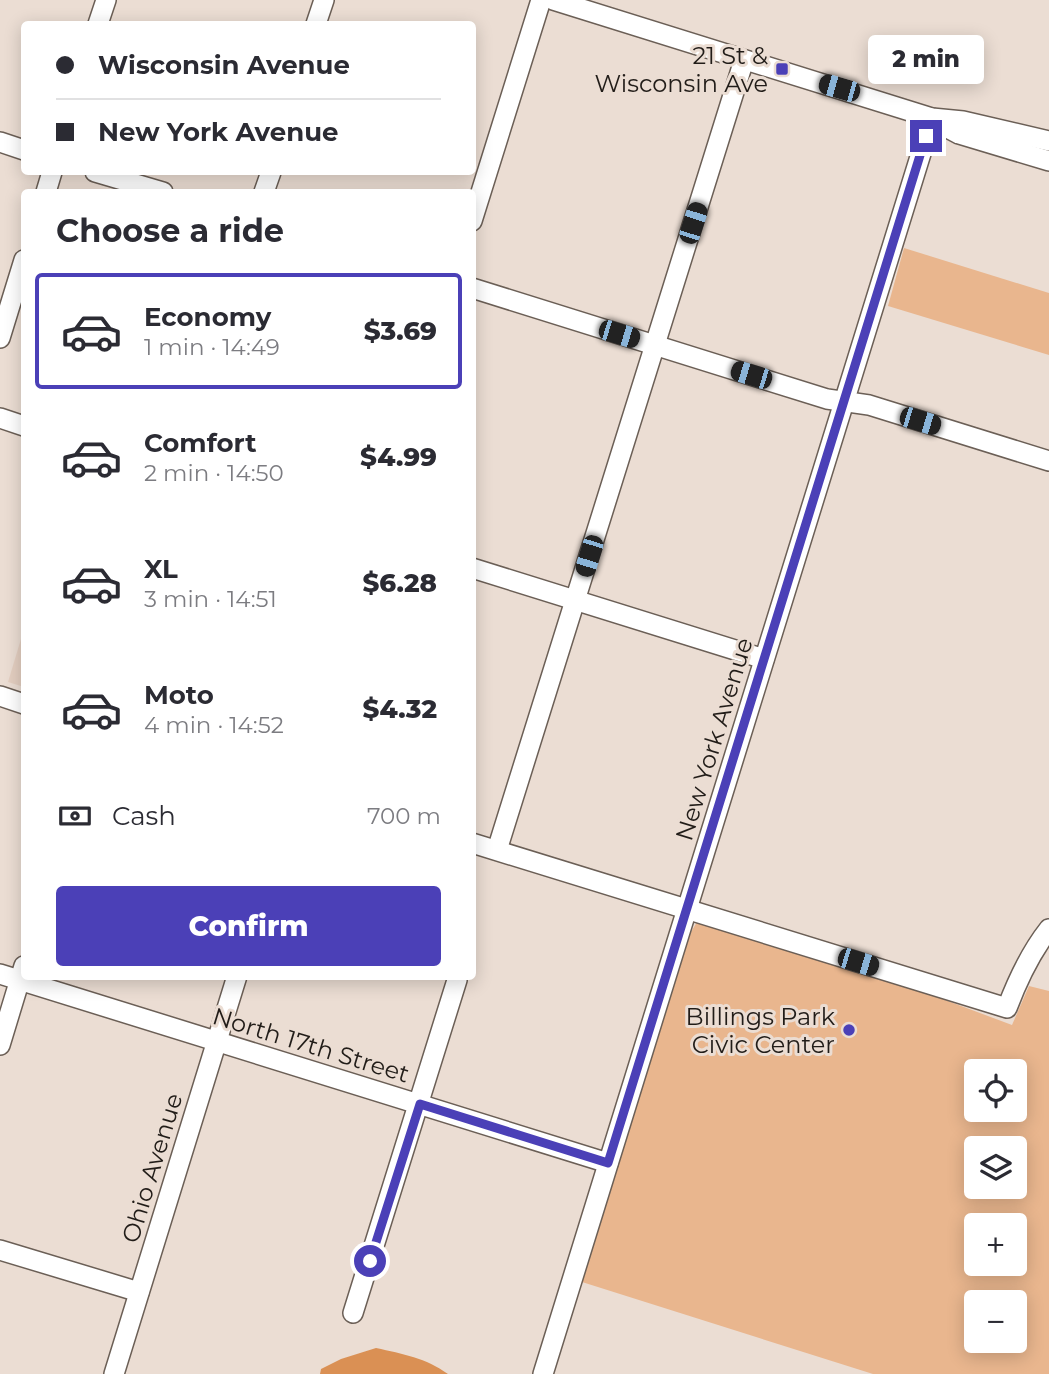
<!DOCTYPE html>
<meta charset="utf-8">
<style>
body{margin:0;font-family:Montserrat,sans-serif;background:#f7f7f7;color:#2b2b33;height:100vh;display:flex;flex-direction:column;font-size:26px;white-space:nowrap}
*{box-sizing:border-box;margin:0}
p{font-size:23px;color:#7c7c81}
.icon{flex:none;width:38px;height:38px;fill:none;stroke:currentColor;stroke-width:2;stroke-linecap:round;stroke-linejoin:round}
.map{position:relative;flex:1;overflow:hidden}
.side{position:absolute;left:21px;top:189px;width:455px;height:791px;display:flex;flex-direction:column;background:#fff;border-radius:7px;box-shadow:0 4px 18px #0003}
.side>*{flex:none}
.banner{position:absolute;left:21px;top:21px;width:455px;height:154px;border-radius:7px;box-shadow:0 4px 18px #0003;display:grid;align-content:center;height:154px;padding:0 35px;background:#fff}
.fabs{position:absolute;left:964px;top:1059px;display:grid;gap:14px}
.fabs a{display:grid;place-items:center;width:63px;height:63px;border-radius:7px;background:#fff;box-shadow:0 4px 18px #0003;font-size:35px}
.end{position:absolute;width:32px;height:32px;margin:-16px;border:9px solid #4b40b7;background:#fff;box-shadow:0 0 0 4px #fff}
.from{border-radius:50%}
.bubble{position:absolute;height:49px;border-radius:7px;background:#fff;box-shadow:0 4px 18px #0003;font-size:23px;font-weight:800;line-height:49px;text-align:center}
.car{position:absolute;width:21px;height:42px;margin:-21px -10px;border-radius:9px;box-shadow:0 0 5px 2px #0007;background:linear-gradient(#222 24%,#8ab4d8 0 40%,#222 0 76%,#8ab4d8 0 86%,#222 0)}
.banner b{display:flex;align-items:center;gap:24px;height:66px;font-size:26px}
.banner b+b{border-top:2px solid #e1e1e2}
.banner i{width:18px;height:18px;background:#2b2b33}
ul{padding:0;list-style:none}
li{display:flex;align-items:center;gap:21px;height:116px;margin:0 14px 10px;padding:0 21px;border:4px solid transparent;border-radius:7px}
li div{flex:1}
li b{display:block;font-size:26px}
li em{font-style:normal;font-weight:800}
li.on{border-color:#4b40b7}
li>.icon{width:63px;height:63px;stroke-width:1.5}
h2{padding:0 35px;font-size:32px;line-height:84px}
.pay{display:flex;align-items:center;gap:18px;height:77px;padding:0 35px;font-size:26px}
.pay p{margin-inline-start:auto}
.primary-button{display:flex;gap:14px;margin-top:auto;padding:14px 35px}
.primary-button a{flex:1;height:80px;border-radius:7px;background:#4b40b7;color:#fff;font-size:28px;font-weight:800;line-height:80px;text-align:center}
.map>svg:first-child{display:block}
.built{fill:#e4cfc1}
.green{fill:#e9b68e;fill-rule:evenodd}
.forest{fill:#da9054}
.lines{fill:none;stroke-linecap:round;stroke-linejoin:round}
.minor-casing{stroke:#6b5f56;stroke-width:22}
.minor{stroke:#fff;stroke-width:19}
.route{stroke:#4b40b7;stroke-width:9}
.poi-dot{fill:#4b40b7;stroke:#ebddd3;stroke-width:2.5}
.labels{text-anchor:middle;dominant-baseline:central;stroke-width:6;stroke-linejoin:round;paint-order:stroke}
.poi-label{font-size:24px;fill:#211c18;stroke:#ebddd3;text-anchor:end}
.street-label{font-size:24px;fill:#211c18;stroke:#ebddd3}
</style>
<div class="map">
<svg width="1049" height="1374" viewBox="0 0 1049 1374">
<rect width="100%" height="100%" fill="#ebddd3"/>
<polygon class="built" points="24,629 24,687 8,682"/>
<g class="green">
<polygon points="904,248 1049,293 1049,355 888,306"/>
<path d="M697 922 889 979 1012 1025 1029 986 1049 991V1374H873L582 1282 691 932ZM976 1071H1015V1110H976ZM976 1148H1015V1186H976ZM976 1225H1015V1264H976ZM976 1302H1015V1340H976Z"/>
</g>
<path class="forest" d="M376 1348C403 1354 426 1358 448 1374H320L321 1369 341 1359Z"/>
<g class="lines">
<defs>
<g id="minor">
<polyline points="553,0 932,118 963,121 1049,141"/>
<polyline points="98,24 106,0"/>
<polyline points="316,24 324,0"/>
<polyline points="944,126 959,134 1049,161"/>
<polyline points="0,142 24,150"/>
<polyline points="95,172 163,192"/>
<polyline points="46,192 52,172"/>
<polyline points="264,192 271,172"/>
<polyline points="472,221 541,0"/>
<polyline points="472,288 827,399 869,405 1049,461"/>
<polyline points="0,338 24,260"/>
<polyline points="0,418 24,426"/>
<polyline points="472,568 764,659"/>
<polyline points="0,696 24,704"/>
<path d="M472 843 1007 1008C1018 979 1030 953 1049 929"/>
<polyline points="497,850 744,60"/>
<polyline points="0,974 608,1163"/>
<polyline points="0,1045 24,966"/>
<polyline points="0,1250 139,1292"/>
<polyline points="353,1313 457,980"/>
<polyline points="114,1374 237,976"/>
<polyline points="543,1374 932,118"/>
</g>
</defs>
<use href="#minor" class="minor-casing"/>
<use href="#minor" class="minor"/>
</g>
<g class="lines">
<polyline class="route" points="370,1261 420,1104 608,1163 926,136"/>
</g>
<g class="poi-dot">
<rect x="775" y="62" width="14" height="14" rx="3.5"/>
<circle cx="849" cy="1030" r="7"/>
</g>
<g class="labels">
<g class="poi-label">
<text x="768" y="55">21 St &amp;<tspan x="768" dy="28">Wisconsin Ave</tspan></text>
<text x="835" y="1016">Billings Park<tspan x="835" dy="28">Civic Center</tspan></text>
</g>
<g class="street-label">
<text transform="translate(714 739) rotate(-73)">New York Avenue</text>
<text transform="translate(311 1045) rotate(17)">North 17th Street</text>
<text transform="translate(152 1168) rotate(-73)">Ohio Avenue</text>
</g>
</g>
</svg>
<div class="fabs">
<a><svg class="icon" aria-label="locate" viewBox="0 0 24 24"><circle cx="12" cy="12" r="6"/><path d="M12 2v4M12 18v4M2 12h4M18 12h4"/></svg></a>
<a><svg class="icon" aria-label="layers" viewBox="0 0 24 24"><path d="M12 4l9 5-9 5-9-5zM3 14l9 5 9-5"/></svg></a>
<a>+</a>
<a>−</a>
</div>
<i class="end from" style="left:370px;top:1261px"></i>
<i class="end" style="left:926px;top:136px"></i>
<div class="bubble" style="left:868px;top:35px;width:116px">2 min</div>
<i class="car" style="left:839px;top:88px;rotate:286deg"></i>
<i class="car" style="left:693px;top:223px;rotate:18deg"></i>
<i class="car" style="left:619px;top:334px;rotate:107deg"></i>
<i class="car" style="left:751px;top:375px;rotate:287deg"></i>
<i class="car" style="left:920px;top:421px;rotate:107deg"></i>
<i class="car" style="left:589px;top:556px;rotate:197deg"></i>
<i class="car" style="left:858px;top:962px;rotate:107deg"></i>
<div class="banner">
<b><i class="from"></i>Wisconsin Avenue</b>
<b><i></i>New York Avenue</b>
</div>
<section class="side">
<h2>Choose a ride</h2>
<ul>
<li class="on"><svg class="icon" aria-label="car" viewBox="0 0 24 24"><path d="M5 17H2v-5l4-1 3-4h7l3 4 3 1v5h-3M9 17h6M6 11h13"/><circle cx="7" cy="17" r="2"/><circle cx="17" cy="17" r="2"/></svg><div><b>Economy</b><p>1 min · 14:49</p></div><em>$3.69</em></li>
<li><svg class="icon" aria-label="car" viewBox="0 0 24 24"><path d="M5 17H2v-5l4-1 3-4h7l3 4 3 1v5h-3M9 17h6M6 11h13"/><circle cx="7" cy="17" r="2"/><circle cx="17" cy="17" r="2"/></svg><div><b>Comfort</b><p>2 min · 14:50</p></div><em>$4.99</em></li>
<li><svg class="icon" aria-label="car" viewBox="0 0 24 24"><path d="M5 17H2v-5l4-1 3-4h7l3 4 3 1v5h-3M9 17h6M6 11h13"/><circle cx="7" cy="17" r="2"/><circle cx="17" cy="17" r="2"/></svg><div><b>XL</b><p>3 min · 14:51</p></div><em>$6.28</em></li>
<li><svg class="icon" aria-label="car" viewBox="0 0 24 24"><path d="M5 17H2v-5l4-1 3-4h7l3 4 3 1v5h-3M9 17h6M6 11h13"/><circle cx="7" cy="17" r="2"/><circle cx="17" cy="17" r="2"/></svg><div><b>Moto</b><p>4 min · 14:52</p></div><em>$4.32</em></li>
</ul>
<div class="pay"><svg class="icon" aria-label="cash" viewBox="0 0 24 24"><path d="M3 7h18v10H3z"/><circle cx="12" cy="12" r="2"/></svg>Cash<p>700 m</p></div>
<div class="primary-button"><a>Confirm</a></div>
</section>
</div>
